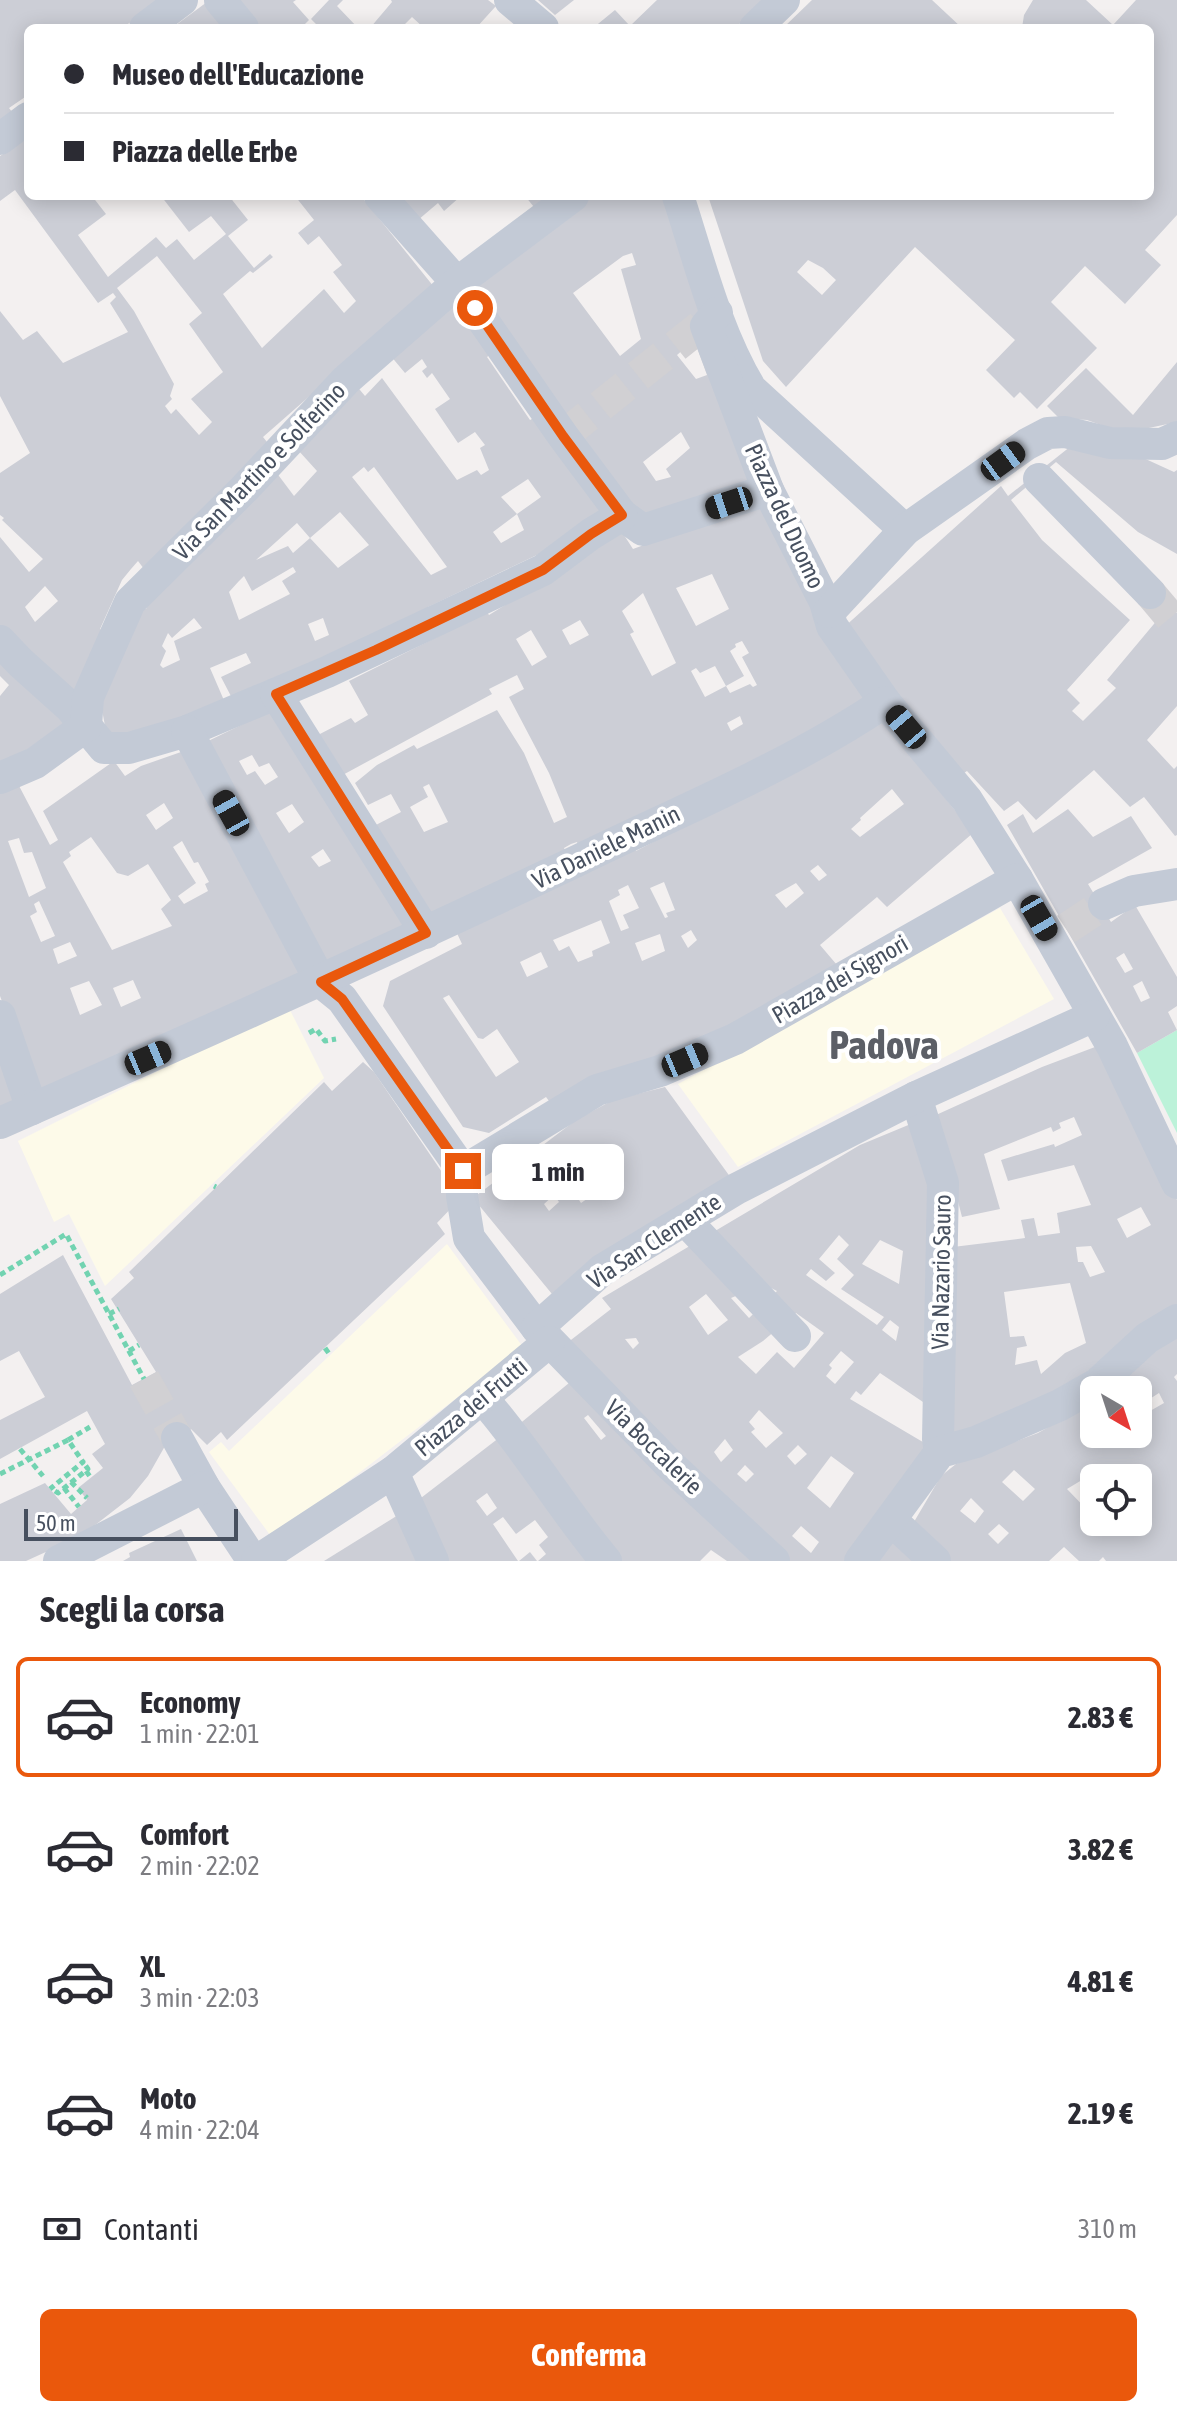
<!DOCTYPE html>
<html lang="it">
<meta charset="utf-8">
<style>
body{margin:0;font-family:"Asap Condensed",sans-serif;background:#f2f2f3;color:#2b2b33;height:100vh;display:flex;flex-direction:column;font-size:30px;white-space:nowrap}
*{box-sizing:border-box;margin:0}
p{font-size:26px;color:#7c7c81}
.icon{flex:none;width:44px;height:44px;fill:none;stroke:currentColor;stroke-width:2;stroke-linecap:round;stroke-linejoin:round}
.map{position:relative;height:1561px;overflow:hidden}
.panel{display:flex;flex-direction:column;background:#fff;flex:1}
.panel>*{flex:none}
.hud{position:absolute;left:24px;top:24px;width:1130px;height:176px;border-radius:12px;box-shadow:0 4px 20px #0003;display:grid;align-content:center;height:176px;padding:0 40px;background:#fff}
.needle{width:52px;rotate:141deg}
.fabs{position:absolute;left:1080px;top:1376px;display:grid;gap:16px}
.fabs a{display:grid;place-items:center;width:72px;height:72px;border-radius:12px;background:#fff;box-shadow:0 4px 20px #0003;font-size:40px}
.scale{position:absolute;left:24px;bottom:20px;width:214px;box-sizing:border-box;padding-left:8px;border:4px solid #47505f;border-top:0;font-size:22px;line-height:28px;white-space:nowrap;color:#47505f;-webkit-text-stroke:6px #fff;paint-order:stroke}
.end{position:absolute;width:36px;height:36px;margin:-18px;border:10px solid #ea580c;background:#fff;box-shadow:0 0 0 4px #fff}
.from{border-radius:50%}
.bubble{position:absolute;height:56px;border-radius:12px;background:#fff;box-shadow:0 4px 20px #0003;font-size:26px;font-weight:700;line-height:56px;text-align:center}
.car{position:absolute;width:24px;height:48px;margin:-24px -12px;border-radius:10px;box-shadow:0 0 6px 2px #0007;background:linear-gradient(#222 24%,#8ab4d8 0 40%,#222 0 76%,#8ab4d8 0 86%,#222 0)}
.hud b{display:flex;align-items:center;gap:28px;height:76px;font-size:30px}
.hud b+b{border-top:2px solid #e1e1e2}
.hud i{width:20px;height:20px;background:#2b2b33}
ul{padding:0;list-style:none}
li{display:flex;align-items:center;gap:24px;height:120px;margin:0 16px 12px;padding:0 24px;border:4px solid transparent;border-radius:12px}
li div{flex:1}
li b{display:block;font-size:30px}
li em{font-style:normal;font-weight:700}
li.selected{border-color:#ea580c}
li>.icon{width:72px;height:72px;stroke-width:1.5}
h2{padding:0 40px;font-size:36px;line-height:96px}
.pay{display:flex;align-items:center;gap:20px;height:88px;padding:0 40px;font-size:30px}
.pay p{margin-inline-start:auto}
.primary-button{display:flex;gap:16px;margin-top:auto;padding:16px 40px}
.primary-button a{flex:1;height:92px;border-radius:12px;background:#ea580c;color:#fff;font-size:32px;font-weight:700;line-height:92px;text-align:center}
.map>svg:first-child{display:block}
.commercial{fill:#fdfae9}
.green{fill:#bcf2d9}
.building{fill:#ccced6;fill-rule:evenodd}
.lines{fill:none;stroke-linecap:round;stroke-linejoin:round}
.minor-tunnel{stroke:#d1d0d3;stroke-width:32;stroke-dasharray:32 16;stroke-linecap:butt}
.path{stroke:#72d3b1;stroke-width:5;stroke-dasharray:6 4;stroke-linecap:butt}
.minor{stroke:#c3cad6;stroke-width:32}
.route{stroke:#ea580c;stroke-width:10}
.labels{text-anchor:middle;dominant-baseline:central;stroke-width:8;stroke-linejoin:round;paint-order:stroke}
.street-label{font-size:24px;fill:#47505f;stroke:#fff}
.town-label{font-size:40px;font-weight:bold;fill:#5c5f66;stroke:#fff}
</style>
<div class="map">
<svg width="1177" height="1561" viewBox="0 0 1177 1561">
<rect width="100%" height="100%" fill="#f3f0f0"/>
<g class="commercial">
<polygon points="1000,908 1054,999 738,1167 678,1084"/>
<polygon points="288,1006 324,1078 105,1286 69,1214 54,1222 18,1141"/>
<polygon points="447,1244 523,1347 273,1539 209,1452 221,1442 229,1451"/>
</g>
<polygon class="green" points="1177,1030 1177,1133 1137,1053"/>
<g class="building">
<polygon points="0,0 163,0 122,28 28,28 28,95 9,108 16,117 0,129"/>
<polygon points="229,0 296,0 293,2 309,20 301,28 250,28"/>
<polygon points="329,0 343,0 337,6 358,28 320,28 311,19"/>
<polygon points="391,0 488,0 496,6 476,28 424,28 412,17 401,28 370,28 392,2"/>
<polygon points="538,0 574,0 555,15"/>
<polygon points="657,0 764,0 735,28 593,28 615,10 630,26"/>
<polygon points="812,0 932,0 962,28 783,28"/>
<path d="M1033 0H1086L1113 25 1136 0H1177V215L1145 250 1161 265 1125 304 1085 266 1051 302 1097 348 1037 409 1020 392 1014 398 986 370 1015 340 915 247 786 387 763 361 708 196H1150V28H1022L1024 15ZM808 260 823 268 836 280 822 295 797 272Z"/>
<polygon points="207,2 228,28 172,28"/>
<path d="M28 137V196H92L106 214 78 235 108 277 156 237 166 248 177 239 194 260 226 234 211 216 189 232 161 196H229L248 220 228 236 254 268 270 254 273 257 253 273 250 271 223 294 262 348 324 289 344 313 356 301 333 272 342 265 331 251 319 236 308 245 298 233 314 220 295 196H361L434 287 263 437 271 447 144 569 138 561 131 569 122 580 100 629 109 637 76 704 0 632V537L29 572 43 559 2 520 4 518 0 515V473L30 453 0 396V311L23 340 37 331 63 363 128 332 110 303 116 297 113 293 98 303 15 190 0 201V156ZM157 256 202 313 189 324 223 372 191 399 212 422 199 435 176 409 171 414 165 406 172 399 170 396 174 384 134 311 117 288ZM45 586 58 601 35 622 25 607Z"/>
<polygon points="397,196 461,196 444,211 438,203 418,220"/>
<polygon points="525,196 556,196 538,212"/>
<path d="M591 196H664L759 486 638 517 472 287ZM632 253 636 265 621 269 641 339 620 356 573 293 623 256ZM694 340 707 375 696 379 677 355ZM681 432 690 448 666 469 671 477 656 481 643 462Z"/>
<path d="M456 304 493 352 487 357 530 420 539 415 607 514 539 554 428 607 432 614 234 702 221 677 251 663 246 653 210 668 226 705 108 742 100 699 140 607 146 609 155 590 276 472 294 496 317 471 298 450 355 384 365 396 382 378 457 480 477 470 481 475 489 470 480 448 485 445 475 432 458 443 435 409 450 399 432 373 427 378 422 371 427 367 422 359 405 373 390 355ZM364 467 368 472 374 467 447 567 431 575 352 477ZM528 479 541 497 517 514 524 530 501 543 493 532 517 514 501 497ZM340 512 369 545 338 568 310 538 293 553 288 546 256 560 297 523 310 538ZM293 567 296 572 282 581 290 594 239 620 229 592 239 581 244 576 252 591ZM194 618 202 628 174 641 180 660 163 668 160 665 166 651 162 646 168 633 172 638ZM323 618 329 635 315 641 308 624Z"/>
<polygon points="1177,362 1177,422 1144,429 1112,429 1087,420 1059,418 1047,406 1086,368 1133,415"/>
<polygon points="1071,446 1139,456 1174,472 1177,470 1177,554 1138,532 1056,462 1011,500 1042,540 1130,620 1067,690 1080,703 1072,711 1083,721 1116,688 1107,680 1169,606 1177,613 1177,706 1147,740 1174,769 1177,766 1177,835 1175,836 1144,797 1130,807 1094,770 1036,820 1018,801 1004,811 967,771 964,773 842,629 1001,486 1008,496"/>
<path d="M767 500 869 705 581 854 577 842 571 844 564 848 569 859 428 925 372 827 401 812 391 794 368 805 355 783 377 765 414 745 417 749 497 710 524 753 554 823 567 817 549 773 509 697 524 689 517 675 489 689 492 694 339 777 316 736 351 718 355 723 368 715 349 681 455 628 482 605 489 615 622 532 633 549ZM712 574 729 609 696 626 676 588ZM643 593 676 663 652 676 630 634 634 632 622 611ZM580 620 589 635 570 645 562 630ZM531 630 547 657 532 666 516 639ZM742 641 749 653 742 657 757 685 753 687 750 684 730 693 726 686 705 697 691 671 696 668 700 673 715 666 726 686 744 676 730 651 736 647 735 644ZM740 716 743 724 731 731 727 723ZM429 784 448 822 424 832 410 807 428 797 423 787Z"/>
<polygon points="0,652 73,718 0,768 0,696 9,685 0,676"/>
<path d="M276 708 417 928 324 975 202 744ZM252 755 259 767 269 763 278 777 265 785 255 771 247 775 239 761ZM292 804 304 822 289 833 276 813ZM323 849 331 861 319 867 311 857Z"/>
<path d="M884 721 973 833 887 907 877 897 820 945 837 965 806 990 552 1105 546 1097 489 1133 463 1127 383 1006 390 981 462 944 455 929 633 846 636 851ZM892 789 904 804 860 837 851 829 861 820 860 818ZM818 865 827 875 819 881 810 871ZM664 882 675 910 666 913 668 917 665 918 650 888ZM796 883 804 893 786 908 775 895ZM628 885 639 908 623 915 629 928 621 931 609 901 620 895 618 890ZM601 920 610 943 592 951 593 956 578 962 569 946 559 951 553 940ZM691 930 697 940 688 948 681 936ZM660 934 665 951 642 961 635 943ZM541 952 548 967 527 977 520 962ZM449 995 478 1038 483 1039 497 1029 519 1062 496 1077 443 998Z"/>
<path d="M181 752 308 982 37 1096 0 996V785L17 782 50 845 58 840 43 811 114 761 125 776 141 766ZM164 803 173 818 156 830 146 815ZM91 837 117 873 128 876 148 864 171 900 161 909 172 926 112 950 63 862 71 856 69 852ZM19 838 24 853 32 852 46 888 29 897 8 841ZM182 841 194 863 198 862 209 882 205 884 208 891 184 904 178 896 196 883 173 847ZM39 901 55 936 41 942 30 916 37 912 34 904ZM70 942 77 956 58 964 53 949ZM133 980 141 998 121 1007 113 988ZM89 981 102 1005 80 1015 70 988Z"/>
<path d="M1068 809 1093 837 1131 816 1152 848 1088 884 1111 922 1135 905 1177 977V1006L1168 1012 1177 1030 1137 1053 1007 825 1023 814 1033 833ZM1124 953 1133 969 1125 973 1116 958ZM1142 981 1150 998 1141 1002 1133 986Z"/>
<path d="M1103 1044 1177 1200V1310L1046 1404 949 1436 953 1247 1025 1238 1021 1220 1034 1218 1038 1236 1060 1233 1057 1213 1091 1205 1074 1165 1008 1181 1001 1160 1054 1144 1055 1147 1082 1135 1074 1117 1059 1123 1061 1128 1053 1132 1051 1127 984 1154 1000 1209 962 1217 936 1115 1042 1067ZM1141 1207 1151 1225 1127 1238 1117 1219ZM1091 1246 1105 1272 1090 1277 1083 1262H1078L1076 1247ZM1070 1283 1086 1343 1065 1353 1041 1374 1037 1360 1015 1365 1017 1348 1027 1346 1024 1336 1010 1337 1004 1292Z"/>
<polygon points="0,1047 21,1102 0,1111"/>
<polygon points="363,1062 374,1072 450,1184 456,1203 437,1223 445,1234 227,1440 221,1432 207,1445 191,1429 165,1446 148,1476 130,1498 81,1536 26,1561 0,1561 0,1504 45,1483 71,1514 87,1500 78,1488 103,1468 92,1454 105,1444 87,1411 0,1459 0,1420 45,1397 19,1351 0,1361 0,1294 63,1255 132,1385 156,1372 111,1299 134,1278 129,1272 324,1082 332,1091"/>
<path d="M665 1087 731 1178 552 1294 473 1198 576 1120 613 1100ZM618 1149 623 1156 613 1161 608 1154ZM568 1167 574 1175 565 1182 559 1175ZM591 1175 600 1190 581 1203 572 1189ZM554 1195 559 1202 549 1211 544 1204Z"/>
<path d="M918 1121 932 1179 923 1402 880 1373 861 1395 856 1391 850 1399 933 1448 852 1561H786L567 1343 611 1309 602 1298 860 1145ZM839 1235 849 1245 837 1259 854 1275 841 1289 884 1317 877 1325 806 1275 811 1269 826 1281 835 1273 819 1259ZM880 1240 903 1251 899 1284 862 1264ZM757 1281 777 1291 749 1318 731 1298 743 1293ZM706 1294 728 1320 708 1335 689 1307ZM796 1313 824 1333 794 1368 777 1352 756 1374 738 1357 763 1341ZM890 1320 899 1327 896 1341 882 1330ZM636 1338 639 1343 633 1349 625 1339ZM841 1351 854 1362 835 1384 826 1376 832 1368 829 1365ZM759 1410 783 1433 766 1448 751 1432 755 1429 749 1422ZM725 1439 733 1450 721 1462 714 1452ZM798 1445 807 1454 795 1465 787 1456ZM831 1456 854 1473 830 1508 807 1488ZM745 1465 754 1474 746 1482 737 1474ZM801 1526 819 1542 811 1553 792 1536Z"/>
<path d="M1177 1333V1374L1174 1377 1177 1381V1561H1106L1103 1557 1099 1561H1079L1064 1547 1049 1561H951L911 1527 941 1476 956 1464 1038 1433 1094 1401V1434H1115L1120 1443 1138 1434V1390H1108ZM1159 1393 1164 1403 1150 1411 1145 1402ZM1105 1466 1112 1478H1138V1522H1094V1517L1067 1489ZM1014 1470 1035 1489 1023 1501 1002 1482ZM971 1498 984 1511 975 1523 960 1511ZM999 1524 1009 1533 998 1544 988 1534Z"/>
<path d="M575 1378 766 1561H727L711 1550 700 1561H613L517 1426ZM588 1415 606 1436 601 1440 584 1418Z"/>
<path d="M504 1434 597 1561H538L546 1554 539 1545 548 1537 535 1520 516 1534 503 1517 493 1524 518 1561H442L417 1501ZM487 1493 497 1508 487 1516 476 1501Z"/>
<polygon points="403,1512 425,1561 324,1561"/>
<polygon points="181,1529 197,1561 123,1561 130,1557 129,1553"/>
<polygon points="894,1532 925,1561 871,1561"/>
<polygon points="530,1552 537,1561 519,1561"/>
</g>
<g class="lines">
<g class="minor-tunnel">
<polyline points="563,436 717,313"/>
<polyline points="1150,593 1177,625"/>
<polyline points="1066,929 1104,904"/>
<polyline points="144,1379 177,1438"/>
</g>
<g class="path">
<polyline points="309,1033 316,1029 325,1041 336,1039"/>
<polyline points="214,1186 216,1187"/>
<polyline points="0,1275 66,1234 144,1379"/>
<polyline points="109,1314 119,1309"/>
<polyline points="325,1348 330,1355"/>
<polyline points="129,1351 139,1345"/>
<polyline points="68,1440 90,1427"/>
<polyline points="20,1449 43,1476"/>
<polyline points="86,1471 91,1478"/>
<polyline points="0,1474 68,1440 83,1462 50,1489"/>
<polyline points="71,1482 87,1498"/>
<polyline points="64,1488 79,1507"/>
<polyline points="55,1491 58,1493 88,1469 83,1462"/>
</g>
<g class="minor">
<polyline points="220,0 243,28"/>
<polyline points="510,0 543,28"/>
<polyline points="145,28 182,0"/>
<polyline points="755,28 784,0"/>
<polyline points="0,139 28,118"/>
<polyline points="380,196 457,283 563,436 622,515 643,530 768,490"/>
<path d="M678 196C699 260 716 331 751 389L905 530"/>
<polyline points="717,313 706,326 768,490 825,602 832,626 885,702 967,800 1017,879 1112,1046 1177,1183"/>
<polyline points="1039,479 1150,593"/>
<polyline points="829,612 905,530 1027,444 1048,433 1065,432 1110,443 1162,444 1177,437"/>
<polyline points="0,641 21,663 70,707 104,748 129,748 187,731 327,672 543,570 591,534 622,515"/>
<polyline points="276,694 426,933"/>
<polyline points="187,731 321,982 342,999 463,1171"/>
<polyline points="0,778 35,763 86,726 88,697 130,602 244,489 346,380 457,283 573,196"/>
<polyline points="1104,904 1134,891 1177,884"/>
<polyline points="0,1016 32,1109"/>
<polyline points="916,1097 943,1183 938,1439 940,1452"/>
<path d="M0 1123C194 1038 387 951 579 860 682 810 790 766 885 702"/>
<polyline points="463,1171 597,1090 660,1071 735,1039 1017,879"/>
<polyline points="463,1171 462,1196 469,1238 537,1328 669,1464 774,1561"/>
<polyline points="685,1220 795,1336"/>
<polyline points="537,1328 602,1270 736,1189 916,1097 1094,1016"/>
<path d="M483 1399C528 1450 562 1509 606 1561"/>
<polyline points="177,1438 204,1487 253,1561"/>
<polyline points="891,1520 935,1561"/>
<polyline points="59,1561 204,1487"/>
<polyline points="257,1561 393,1472"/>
<polyline points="433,1561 393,1472 549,1342"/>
<polyline points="860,1561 940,1452 976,1442 1060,1405 1097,1384 1147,1338 1177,1320"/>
</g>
</g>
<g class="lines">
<polyline class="route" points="463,1171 342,999 321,982 426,933 276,694 376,650 543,570 591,534 622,515 563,436 475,308"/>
</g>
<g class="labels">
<g class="street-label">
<text transform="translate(259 471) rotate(-46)">Via San Martino e Solferino</text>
<text transform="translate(785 516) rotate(65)">Piazza del Duomo</text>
<text transform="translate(606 847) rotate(-26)">Via Daniele Manin</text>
<text transform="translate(840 979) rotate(-30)">Piazza dei Signori</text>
<text transform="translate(654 1241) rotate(-33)">Via San Clemente</text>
<text transform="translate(941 1272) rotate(-89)">Via Nazario Sauro</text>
<text transform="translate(471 1407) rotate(-40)">Piazza dei Frutti</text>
<text transform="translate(654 1447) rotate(44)">Via Boccalerie</text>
</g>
<g class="town-label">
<text x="884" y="1044">Padova</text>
</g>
</g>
</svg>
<div class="fabs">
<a><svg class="needle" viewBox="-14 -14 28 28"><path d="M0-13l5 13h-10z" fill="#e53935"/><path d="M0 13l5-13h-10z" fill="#7c7c81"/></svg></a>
<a><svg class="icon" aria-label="locate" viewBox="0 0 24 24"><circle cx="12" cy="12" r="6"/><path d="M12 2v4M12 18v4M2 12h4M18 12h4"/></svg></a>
</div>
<div class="scale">50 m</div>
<i class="end from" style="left:475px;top:308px"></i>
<i class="end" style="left:463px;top:1171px"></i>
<div class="bubble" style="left:492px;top:1144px;width:132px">1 min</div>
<i class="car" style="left:1003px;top:461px;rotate:54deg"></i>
<i class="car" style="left:729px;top:503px;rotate:252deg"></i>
<i class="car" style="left:906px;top:727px;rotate:320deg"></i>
<i class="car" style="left:231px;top:813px;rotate:331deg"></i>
<i class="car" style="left:1039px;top:918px;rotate:150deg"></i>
<i class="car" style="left:148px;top:1058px;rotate:67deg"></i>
<i class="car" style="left:685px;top:1060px;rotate:67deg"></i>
<div class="hud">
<b><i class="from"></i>Museo dell'Educazione</b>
<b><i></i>Piazza delle Erbe</b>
</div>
</div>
<section class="panel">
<h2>Scegli la corsa</h2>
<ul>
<li class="selected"><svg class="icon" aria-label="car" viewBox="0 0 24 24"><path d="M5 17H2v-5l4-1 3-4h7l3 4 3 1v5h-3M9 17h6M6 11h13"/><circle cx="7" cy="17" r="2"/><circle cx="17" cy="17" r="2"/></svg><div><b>Economy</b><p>1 min · 22:01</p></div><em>2.83 €</em></li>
<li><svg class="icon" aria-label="car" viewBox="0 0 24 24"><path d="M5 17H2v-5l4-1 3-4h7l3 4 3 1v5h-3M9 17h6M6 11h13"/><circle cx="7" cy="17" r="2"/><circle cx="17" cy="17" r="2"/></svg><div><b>Comfort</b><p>2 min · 22:02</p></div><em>3.82 €</em></li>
<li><svg class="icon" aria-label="car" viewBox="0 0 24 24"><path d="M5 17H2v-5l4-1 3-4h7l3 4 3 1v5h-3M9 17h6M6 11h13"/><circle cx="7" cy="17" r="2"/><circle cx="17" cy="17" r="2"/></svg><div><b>XL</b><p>3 min · 22:03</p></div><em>4.81 €</em></li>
<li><svg class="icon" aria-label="car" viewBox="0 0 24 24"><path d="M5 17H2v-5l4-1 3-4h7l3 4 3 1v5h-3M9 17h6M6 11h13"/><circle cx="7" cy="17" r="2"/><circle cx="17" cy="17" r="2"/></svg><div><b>Moto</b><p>4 min · 22:04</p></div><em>2.19 €</em></li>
</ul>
<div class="pay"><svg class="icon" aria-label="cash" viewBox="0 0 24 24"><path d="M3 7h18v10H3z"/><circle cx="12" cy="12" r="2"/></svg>Contanti<p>310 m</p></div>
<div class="primary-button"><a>Conferma</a></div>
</section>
